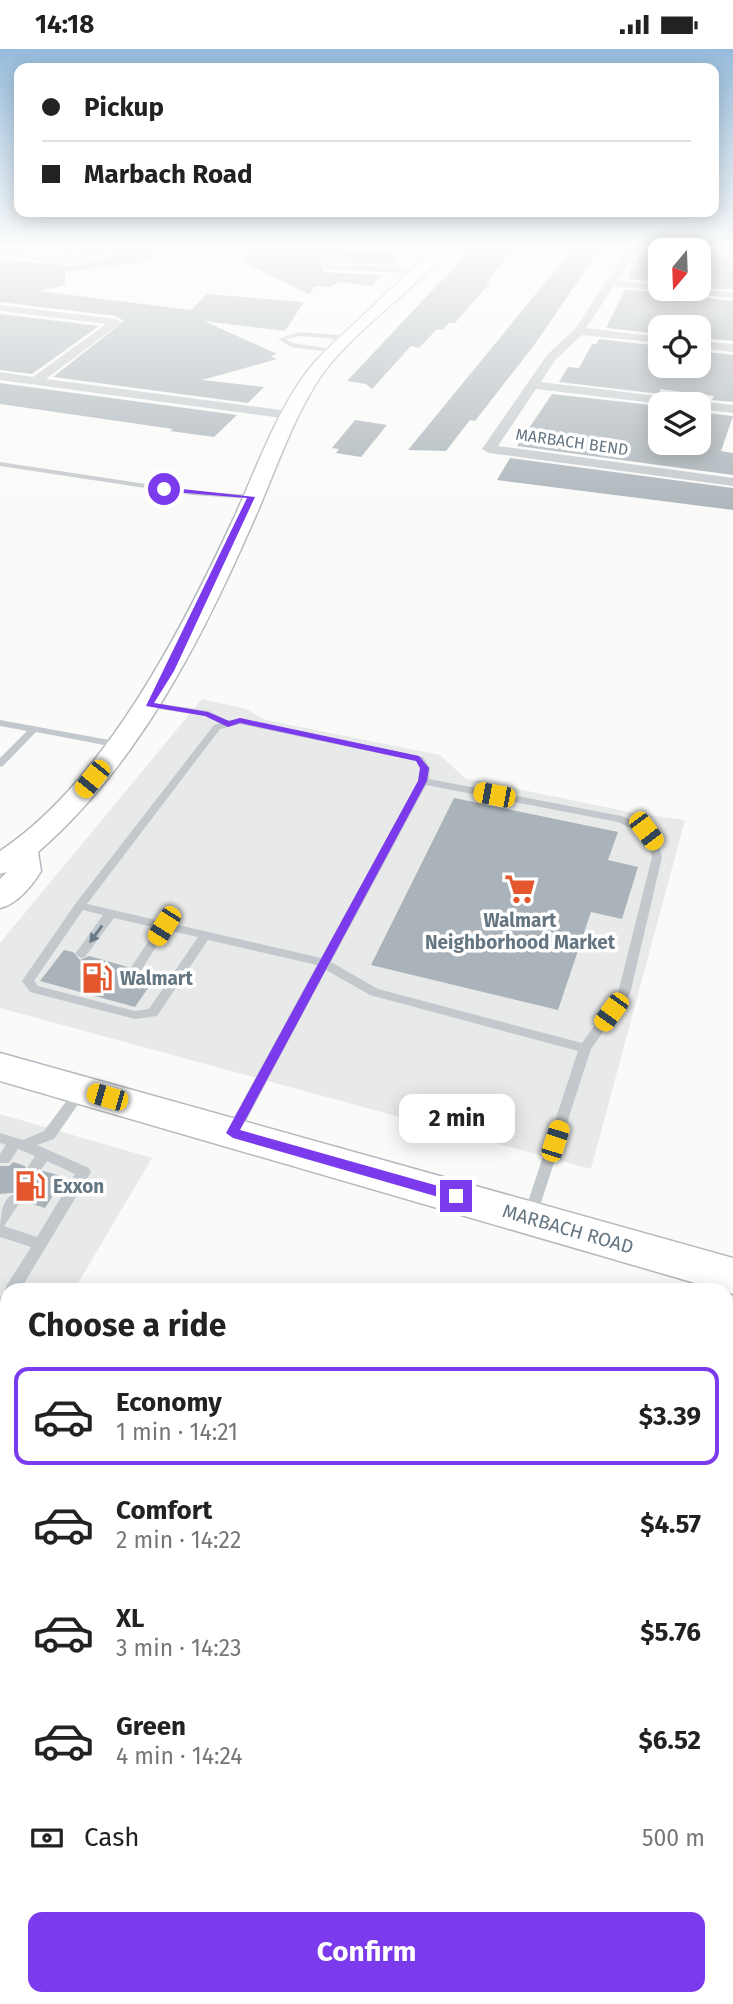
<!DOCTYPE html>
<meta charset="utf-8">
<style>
body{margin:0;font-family:"Fira Sans",sans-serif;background:#f2f2f2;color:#222;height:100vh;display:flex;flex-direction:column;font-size:26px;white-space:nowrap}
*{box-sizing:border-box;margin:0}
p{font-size:23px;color:#767676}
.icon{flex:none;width:38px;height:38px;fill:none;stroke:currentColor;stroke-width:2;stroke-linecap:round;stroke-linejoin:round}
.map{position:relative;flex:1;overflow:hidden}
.panel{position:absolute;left:0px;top:1234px;width:733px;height:723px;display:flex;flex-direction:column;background:#fff;border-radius:21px 21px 0 0;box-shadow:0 4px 18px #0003}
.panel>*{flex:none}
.banner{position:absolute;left:14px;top:14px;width:705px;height:154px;border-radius:14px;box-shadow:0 4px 18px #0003;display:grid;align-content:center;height:154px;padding:0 28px;background:#fff}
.needle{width:46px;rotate:199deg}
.fabs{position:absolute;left:648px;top:189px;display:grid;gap:14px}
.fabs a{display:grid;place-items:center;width:63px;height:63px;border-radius:14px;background:#fff;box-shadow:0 4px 18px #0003;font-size:35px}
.end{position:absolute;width:32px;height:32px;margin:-16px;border:9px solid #7c3aed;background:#fff;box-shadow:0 0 0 4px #fff}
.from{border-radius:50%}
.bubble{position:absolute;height:49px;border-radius:14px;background:#fff;box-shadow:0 4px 18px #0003;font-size:23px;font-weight:700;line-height:49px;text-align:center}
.car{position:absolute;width:21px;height:42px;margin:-21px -10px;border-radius:9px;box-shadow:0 0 5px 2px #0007;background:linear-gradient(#f5c518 24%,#345 0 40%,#f5c518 0 76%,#345 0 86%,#f5c518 0)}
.banner b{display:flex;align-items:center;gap:24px;height:66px;font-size:26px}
.banner b+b{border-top:2px solid #e0e0e0}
.banner i{width:18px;height:18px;background:#222}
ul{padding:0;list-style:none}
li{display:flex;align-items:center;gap:21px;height:98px;margin:0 14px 10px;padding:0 14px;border:4px solid transparent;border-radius:14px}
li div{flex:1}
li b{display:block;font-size:26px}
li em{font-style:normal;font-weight:700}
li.selected{border-color:#7c3aed}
li>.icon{width:63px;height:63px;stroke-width:1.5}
h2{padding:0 28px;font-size:32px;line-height:84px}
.pay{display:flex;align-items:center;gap:18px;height:77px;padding:0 28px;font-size:26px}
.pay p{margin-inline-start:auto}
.action{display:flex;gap:14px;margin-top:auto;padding:14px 28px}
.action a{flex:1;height:80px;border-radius:14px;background:#7c3aed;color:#fff;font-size:28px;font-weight:700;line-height:80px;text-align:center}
.status{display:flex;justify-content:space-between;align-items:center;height:49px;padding:0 35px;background:#fff;direction:ltr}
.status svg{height:19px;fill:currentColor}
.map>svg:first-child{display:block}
.built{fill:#e8e9e9}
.water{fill:#bbc7cb}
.building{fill:#aab3b9}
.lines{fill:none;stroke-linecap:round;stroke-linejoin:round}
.secondary-casing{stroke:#b3babf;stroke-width:3}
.lane{fill:#c3c8cc;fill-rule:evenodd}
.street{fill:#c3c8cc;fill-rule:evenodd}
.secondary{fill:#fff;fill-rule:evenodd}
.oneway{fill:#6a7a87}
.route{fill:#7c3aed}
.labels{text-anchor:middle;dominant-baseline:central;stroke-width:7;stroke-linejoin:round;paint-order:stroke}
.far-street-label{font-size:16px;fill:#657683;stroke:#fff}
.poi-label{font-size:19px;font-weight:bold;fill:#657683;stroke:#fff;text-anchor:start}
.street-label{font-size:19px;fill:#657683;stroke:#fff}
</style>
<div class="status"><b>14:18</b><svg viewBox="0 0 49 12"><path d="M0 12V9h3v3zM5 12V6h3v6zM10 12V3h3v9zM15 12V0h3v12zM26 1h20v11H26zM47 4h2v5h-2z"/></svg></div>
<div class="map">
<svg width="733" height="1955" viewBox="0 0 733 1955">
<rect width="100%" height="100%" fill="#fafaf8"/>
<g class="built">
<polygon points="202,650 246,660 266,671 440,706 465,729 639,765 685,771 591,1120 0,959 0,894"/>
<polygon points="0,1065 152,1109 74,1241 7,1241 7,1353 0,1365"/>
</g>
<polygon class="water" points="726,1398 733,1400 733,1955 367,1955 365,1950 726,1950"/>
<g class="building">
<polygon points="0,197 107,197 71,205"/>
<polygon points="145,197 154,197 155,211 65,223 65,236 39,242 191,261 207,245 304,253 285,282 204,272 277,305 271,307 277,310 202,331 264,338 248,354 53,328 124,272 116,267 0,253 0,210 72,217"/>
<polygon points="255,197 341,197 341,201 400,205 391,215 322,213 323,223 381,226 372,237 337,233 331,238 315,237 309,245 240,212"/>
<polygon points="474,197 514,200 487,232 491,233 455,274 449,274 442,281 437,280 419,299 411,297 372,340 366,335 347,332"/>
<polygon points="575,197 602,197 535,295 475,372 470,371 446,402 408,401"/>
<polygon points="644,199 668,201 660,201 660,233 627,230"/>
<polygon points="698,204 733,207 733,240 698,239"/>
<polygon points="622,240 733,252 733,292 698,289 698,278 660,278 660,285 606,279 625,241"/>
<polygon points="0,265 99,277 32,325 0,321"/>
<polygon points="599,290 660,297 660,317 698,317 698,302 733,306 733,353 712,351 714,347 660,340 660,345 559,333 568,318 579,319 592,295 596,295"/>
<polygon points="0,334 237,366 214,388 170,382 173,380 0,355"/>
<polygon points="552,345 660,357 660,394 695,396 698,394 707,364 733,367 721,402 733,404 733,426 517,397"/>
<polygon points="355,371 387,376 361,408 336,404 339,400 332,399"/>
<polygon points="510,409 733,439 733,461 497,431"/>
<polygon points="454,749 618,783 608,811 638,818 622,870 591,863 558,961 371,916"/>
<polygon points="64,901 73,903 80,911 89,907 128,918 135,926 144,922 157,926 135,958 40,932"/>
<polygon points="13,1113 25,1117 28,1126 43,1122 65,1128 45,1159 24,1152 20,1143 0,1145 0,1117 9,1117"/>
</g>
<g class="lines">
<defs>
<g id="secondary">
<path d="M435 197H451C413 244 349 283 317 333 290 376 274 426 253 473 201 592 138 716 38 803L41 822C32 837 17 855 0 859V830L7 823 0 825V802C104 733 182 581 233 471 255 423 273 371 303 328 317 308 337 291 355 274 382 249 409 223 435 197Z"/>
<polygon points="0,1004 733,1209 733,1245 0,1032"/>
</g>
</defs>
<use href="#secondary" class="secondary-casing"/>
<g class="lane">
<polygon points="300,283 349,287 352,289 349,291 300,287 286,290 293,294 338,301 336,304 291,298 278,290"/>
<polygon points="0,413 192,442 252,446 256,448 252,450 192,446 0,417"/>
<path d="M149 653 208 662 229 672 240 669 423 708 430 719 429 730 621 767C642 774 658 786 662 808L630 945 591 1000 535 1172 530 1174 525 1172 523 1168 578 1002 370 946 326 921 238 1087 233 1088 228 1087 226 1083 317 916 208 891 157 967 135 970 30 943 22 932 76 854 214 676 220 674 206 667 146 658 144 656ZM240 675 416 712 420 719 419 730 321 909 87 855 220 680ZM426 736 618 773C635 781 648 788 652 808L618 944 582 994 378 940 331 913ZM83 861 103 866 75 905 81 909 85 908 114 869 157 879 130 920 136 924 140 923 167 881 198 888 149 960 135 962 38 937 34 932Z"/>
<polygon points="0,671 120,693 125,696 120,699 36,683 3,717 0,718 0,709 27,682 0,677"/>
<path d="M82 1036 87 1038 88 1041 54 1090 37 1096 89 1119 91 1123 20 1241H7V1263L0 1268V1248L6 1244 5 1241 7 1236 31 1198 0 1188C0 1174 0 1141 20 1146L22 1150 4 1177 37 1188 75 1125 47 1112C42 1119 39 1126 29 1123L27 1119 35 1107 18 1100 9 1114H0V1105L6 1096 0 1094V1084L23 1091 44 1082 77 1038Z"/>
</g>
<g class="street">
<polygon points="122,197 143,197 71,214 0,207 0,201 71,208"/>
<polygon points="630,197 640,197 617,232 660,236 660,240 733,243 733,249 614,237 586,279 660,288 660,294 582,286 555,311 541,333 733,356 733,364 698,360 698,355 662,355 536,340 498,397 733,429 733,437 489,404 482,400 547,306 575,280"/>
<polygon points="690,197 733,198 733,204 695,200"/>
<polygon points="327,215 418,219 423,222 418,225 323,220 323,216"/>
<polygon points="0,256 116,270 122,273 46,330 289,362 295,366 289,370 0,331 0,323 33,328 106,275 0,262"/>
<polygon points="698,292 733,295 733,303 698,299"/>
</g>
<use href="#secondary" class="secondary"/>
</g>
<defs><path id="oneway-solid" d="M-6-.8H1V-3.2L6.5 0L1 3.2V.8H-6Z" transform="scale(1.75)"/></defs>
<use class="oneway" href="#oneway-solid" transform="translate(96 885) rotate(126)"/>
<linearGradient id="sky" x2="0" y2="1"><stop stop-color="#96bcdc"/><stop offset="0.42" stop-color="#fdfdfc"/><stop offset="1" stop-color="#fdfdfc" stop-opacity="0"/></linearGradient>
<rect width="733" height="471" fill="url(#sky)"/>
<polygon class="route" points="164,438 255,448 174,622 154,654 208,663 229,672 240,669 419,707 429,719 427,732 240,1081 456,1142 462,1147 460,1151 456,1153 233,1089 226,1084 418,732 420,719 416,712 240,674 228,678 205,667 146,657 247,449 162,442"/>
<defs>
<symbol id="supermarket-bare" viewBox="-9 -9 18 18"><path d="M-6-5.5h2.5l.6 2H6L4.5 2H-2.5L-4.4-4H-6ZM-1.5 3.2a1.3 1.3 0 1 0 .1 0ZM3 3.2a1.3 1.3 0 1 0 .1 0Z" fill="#e4572e" stroke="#fff" stroke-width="2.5" paint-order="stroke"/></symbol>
<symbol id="fuel-bare" viewBox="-9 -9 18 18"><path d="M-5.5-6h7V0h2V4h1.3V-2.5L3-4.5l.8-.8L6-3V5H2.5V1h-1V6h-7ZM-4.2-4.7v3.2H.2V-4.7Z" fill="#e4572e" stroke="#fff" stroke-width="2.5" paint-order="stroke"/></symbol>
</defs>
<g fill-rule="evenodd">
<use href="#supermarket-bare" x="498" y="818" width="44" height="44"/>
<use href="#fuel-bare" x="75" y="907" width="44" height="44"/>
<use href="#fuel-bare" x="8" y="1115" width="44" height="44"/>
</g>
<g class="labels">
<g class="far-street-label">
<text transform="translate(572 393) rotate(8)">MARBACH BEND</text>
</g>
<g class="poi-label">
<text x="520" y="871" text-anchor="middle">Walmart<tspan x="520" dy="22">Neighborhood Market</tspan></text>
<text x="120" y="929">Walmart</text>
<text x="53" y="1137">Exxon</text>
</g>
<g class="street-label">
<text transform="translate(568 1180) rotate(16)">MARBACH ROAD</text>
</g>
</g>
</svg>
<div class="fabs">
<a><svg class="needle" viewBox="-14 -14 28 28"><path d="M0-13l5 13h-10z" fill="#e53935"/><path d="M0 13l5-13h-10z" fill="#767676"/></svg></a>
<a><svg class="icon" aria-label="locate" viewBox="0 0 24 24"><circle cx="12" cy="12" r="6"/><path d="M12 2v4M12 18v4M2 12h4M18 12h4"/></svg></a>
<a><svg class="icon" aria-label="layers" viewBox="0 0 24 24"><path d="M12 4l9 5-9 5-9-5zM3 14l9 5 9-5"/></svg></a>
</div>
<i class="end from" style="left:164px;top:440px"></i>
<i class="end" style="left:456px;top:1147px"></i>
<div class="bubble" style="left:399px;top:1045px;width:116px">2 min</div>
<i class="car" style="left:92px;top:730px;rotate:219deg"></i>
<i class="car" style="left:494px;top:746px;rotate:281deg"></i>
<i class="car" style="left:646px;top:782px;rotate:143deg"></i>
<i class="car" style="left:164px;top:877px;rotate:212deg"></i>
<i class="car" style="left:611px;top:963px;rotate:216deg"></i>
<i class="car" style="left:107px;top:1048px;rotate:286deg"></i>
<i class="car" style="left:555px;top:1092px;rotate:18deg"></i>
<div class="banner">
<b><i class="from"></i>Pickup</b>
<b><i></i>Marbach Road</b>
</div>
<section class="panel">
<h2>Choose a ride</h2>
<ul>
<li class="selected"><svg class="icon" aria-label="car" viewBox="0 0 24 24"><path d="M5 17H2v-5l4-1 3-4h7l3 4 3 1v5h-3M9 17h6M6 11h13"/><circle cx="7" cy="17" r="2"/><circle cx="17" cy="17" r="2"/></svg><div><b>Economy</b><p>1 min · 14:21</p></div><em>$3.39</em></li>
<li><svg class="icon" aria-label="car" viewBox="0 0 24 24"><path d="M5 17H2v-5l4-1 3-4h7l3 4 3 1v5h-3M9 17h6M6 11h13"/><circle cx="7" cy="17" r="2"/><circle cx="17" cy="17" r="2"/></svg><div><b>Comfort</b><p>2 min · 14:22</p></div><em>$4.57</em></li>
<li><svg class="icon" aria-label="car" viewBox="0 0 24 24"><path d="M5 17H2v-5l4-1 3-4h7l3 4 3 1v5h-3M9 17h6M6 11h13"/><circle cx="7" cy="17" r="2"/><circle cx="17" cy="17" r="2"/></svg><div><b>XL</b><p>3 min · 14:23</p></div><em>$5.76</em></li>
<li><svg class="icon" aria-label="car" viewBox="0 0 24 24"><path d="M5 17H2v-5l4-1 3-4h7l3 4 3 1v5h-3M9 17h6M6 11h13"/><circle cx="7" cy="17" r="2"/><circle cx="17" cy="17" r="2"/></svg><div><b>Green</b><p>4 min · 14:24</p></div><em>$6.52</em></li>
</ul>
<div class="pay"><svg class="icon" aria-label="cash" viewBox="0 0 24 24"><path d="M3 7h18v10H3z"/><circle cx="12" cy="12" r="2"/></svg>Cash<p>500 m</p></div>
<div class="action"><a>Confirm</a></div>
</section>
</div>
